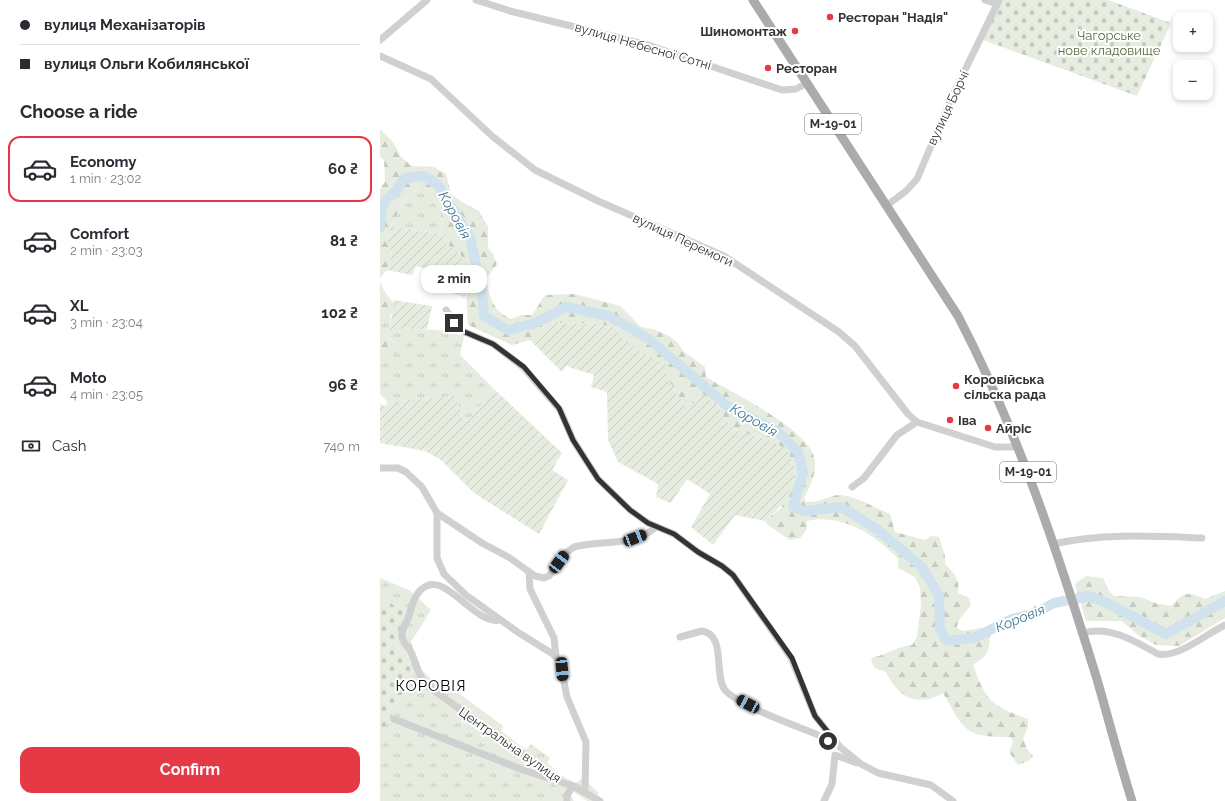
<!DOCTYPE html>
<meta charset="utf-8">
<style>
body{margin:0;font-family:Raleway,sans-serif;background:#f7f7f7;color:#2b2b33;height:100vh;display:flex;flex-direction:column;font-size:15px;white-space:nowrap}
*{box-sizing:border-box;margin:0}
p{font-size:13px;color:#7c7c81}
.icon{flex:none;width:22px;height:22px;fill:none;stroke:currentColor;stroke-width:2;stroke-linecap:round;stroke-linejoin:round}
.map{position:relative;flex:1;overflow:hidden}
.panel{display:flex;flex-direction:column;background:#fff;width:380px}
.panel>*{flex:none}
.hud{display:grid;align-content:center;height:88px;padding:0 20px;background:#fff}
.buttons{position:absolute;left:793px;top:12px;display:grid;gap:8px}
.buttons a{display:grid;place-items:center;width:40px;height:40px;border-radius:8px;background:#fff;box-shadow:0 2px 6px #0003;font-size:20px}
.end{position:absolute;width:18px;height:18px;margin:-9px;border:5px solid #333;background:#fff;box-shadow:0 0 0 2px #fff}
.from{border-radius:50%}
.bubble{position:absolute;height:28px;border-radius:12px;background:#fff;box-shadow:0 2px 6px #0003;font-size:13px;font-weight:700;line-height:28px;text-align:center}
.car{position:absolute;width:12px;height:24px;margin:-12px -6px;border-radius:5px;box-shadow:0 0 3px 1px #0007;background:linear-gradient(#222 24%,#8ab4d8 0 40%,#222 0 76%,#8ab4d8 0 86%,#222 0)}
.hud b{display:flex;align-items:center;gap:14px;height:38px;font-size:15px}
.hud b+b{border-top:1px solid #e1e1e2}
.hud i{width:10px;height:10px;background:#2b2b33}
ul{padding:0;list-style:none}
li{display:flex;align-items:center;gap:12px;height:66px;margin:0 8px 6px;padding:0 12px;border:2px solid transparent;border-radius:12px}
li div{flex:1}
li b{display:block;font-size:15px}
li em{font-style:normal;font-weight:700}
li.active{border-color:#e63946}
li>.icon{width:36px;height:36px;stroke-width:1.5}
h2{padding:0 20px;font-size:18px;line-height:48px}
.pay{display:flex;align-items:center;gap:10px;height:44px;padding:0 20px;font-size:15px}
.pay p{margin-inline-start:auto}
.primary-button{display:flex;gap:8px;margin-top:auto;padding:8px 20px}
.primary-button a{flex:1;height:46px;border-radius:12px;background:#e63946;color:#fff;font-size:16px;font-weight:700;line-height:46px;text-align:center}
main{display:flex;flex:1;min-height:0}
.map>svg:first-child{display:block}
.grass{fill:url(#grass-tufts)}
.forest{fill:url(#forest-firs)}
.cemetery{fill:url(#cemetery-stones)}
.garden{fill:url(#garden-furrows)}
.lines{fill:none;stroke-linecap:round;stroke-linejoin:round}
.stream{stroke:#cfe2ee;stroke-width:1.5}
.river{stroke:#cfe2ee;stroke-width:10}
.minor{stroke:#d0d0d0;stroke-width:7}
.major{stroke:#ababab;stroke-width:9}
.route{stroke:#333;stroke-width:5}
.poi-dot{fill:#e63946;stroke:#fff;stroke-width:1.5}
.labels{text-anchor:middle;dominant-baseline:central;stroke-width:4;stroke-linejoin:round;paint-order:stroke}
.shield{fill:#fff;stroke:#707070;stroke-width:1}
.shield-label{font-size:12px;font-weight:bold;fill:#333}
.poi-label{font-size:13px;font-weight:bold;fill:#333;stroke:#fff;text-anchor:start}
.park-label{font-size:13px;fill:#56703f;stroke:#fff}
.street-label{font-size:13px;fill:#333;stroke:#fff}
.water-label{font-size:14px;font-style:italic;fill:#3f7597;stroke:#fff}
.quarter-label{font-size:15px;letter-spacing:1px;fill:#000;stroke:#fff}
</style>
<main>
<section class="panel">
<div class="hud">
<b><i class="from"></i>вулиця Механізаторів</b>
<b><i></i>вулиця Ольги Кобилянської</b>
</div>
<h2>Choose a ride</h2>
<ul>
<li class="active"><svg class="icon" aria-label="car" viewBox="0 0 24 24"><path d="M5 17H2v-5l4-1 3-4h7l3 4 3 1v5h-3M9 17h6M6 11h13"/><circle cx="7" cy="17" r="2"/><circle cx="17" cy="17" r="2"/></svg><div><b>Economy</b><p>1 min · 23:02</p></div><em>60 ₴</em></li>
<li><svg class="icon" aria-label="car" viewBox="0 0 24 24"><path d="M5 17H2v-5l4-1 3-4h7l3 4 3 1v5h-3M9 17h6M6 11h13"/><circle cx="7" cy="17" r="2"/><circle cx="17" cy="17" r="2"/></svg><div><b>Comfort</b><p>2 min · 23:03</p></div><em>81 ₴</em></li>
<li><svg class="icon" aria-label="car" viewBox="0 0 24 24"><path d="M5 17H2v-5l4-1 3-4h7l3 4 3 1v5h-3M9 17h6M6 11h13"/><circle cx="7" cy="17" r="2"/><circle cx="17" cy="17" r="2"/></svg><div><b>XL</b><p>3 min · 23:04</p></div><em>102 ₴</em></li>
<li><svg class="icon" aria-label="car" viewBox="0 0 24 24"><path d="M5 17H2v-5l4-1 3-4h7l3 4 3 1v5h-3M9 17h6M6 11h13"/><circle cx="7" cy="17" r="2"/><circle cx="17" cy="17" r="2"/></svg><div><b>Moto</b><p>4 min · 23:05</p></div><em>96 ₴</em></li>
</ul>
<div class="pay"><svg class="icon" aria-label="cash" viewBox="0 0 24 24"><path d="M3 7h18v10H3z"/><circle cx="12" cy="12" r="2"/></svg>Cash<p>740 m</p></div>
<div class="primary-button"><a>Confirm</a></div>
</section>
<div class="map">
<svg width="845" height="801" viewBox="0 0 845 801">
<defs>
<pattern id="grass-tufts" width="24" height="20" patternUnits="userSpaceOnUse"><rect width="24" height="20" fill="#e6ecdf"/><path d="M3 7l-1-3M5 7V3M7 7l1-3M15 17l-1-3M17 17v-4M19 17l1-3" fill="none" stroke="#c6cbc0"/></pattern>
<pattern id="forest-firs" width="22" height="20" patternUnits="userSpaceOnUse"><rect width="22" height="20" fill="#e6ecdf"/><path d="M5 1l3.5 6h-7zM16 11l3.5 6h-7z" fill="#c6cbc0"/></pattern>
<pattern id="cemetery-stones" width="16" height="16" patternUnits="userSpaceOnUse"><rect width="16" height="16" fill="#e6ecdf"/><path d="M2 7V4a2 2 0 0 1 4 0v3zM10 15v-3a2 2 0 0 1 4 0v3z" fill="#c6cbc0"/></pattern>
<pattern id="garden-furrows" width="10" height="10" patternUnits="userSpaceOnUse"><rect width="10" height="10" fill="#e6ecdf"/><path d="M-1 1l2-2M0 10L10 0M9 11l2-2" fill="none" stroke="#c6cbc0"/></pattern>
</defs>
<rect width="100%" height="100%" fill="#fff"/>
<g class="grass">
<path d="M45 186 61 212 62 234 11 226C19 210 27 191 45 186Z"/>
<path d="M10 316 11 329C36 329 60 328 84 336L80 355 113 388 88 421 83 420 78 403 74 396 8 402 0 394V359C11 359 15 356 17 344L9 338 0 335V327Z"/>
<polygon points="0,578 29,590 51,610 31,642 42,670 60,688 65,683 123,726 121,731 146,750 151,744 170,758 167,763 180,775 196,783 203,778 219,793 212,801 207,801 194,792 191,795 194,801 0,801 0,731 2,732 29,658 14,644 28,612 0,598"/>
</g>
<g class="forest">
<path d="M0 129 13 142 21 157 32 166 54 167 66 174 71 194 82 202 99 211 108 227V248L113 254 117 264 106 279C111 299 111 309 131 319L141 315H152L165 295 195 294 240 306 261 327 273 329 289 336 298 343 303 351 325 367 326 377C351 392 433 431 435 461 436 474 430 487 424 498L426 502C441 503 446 496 459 495 472 494 497 509 510 514L515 532 545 540 551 536 559 537 565 556V564C574 573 580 579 578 593L589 598 591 605 578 621 577 628 583 631 601 628 610 636C609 653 607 656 593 665 607 703 611 705 648 719V727L643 738 647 749 653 756 648 761 638 765 629 752 633 742 630 737C584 737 585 731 563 693 537 708 518 697 506 672L495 668 491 661 493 657C508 655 517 646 532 645L537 637 541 605 540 588 535 577 518 568V559C496 535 461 513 427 521V529L420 538 410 540 388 525 385 521 401 508 415 471 387 439 366 434 354 429 343 416 339 406 321 393 314 403 305 405 295 391 278 361C262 356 244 343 236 328L221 324 174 323 150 340 132 345 88 325 86 291 81 255 66 244 62 234 61 212 45 187 36 189 25 200 11 225 7 239 12 254 7 270 0 278V189L5 182 4 160 0 157Z"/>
<path d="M0 281C7 305 28 300 0 327Z"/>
<polygon points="0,333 17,344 16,353 9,359 0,359"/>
<path d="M706 576 723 578 729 591 734 596 761 597 775 603 791 606C805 591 807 592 825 599L845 591V618L799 646 776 645 758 635 742 621H706L695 584Z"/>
</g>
<g class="cemetery">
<polygon points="622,0 728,0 791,23 757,96 603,40"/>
<polygon points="0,598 28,612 14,644 29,658 35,676 2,732 0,731"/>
</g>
<g class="garden">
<path d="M11 226 62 234C68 249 75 247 81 256 88 268 87 284 85 297L61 290 66 274 36 266 32 275 7 270 12 254 7 239Z"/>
<path d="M13 300 52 306 47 329H11C10 318 14 310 13 300Z"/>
<path d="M173 323 221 324 236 328C247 348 269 357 289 366L286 374 295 391 305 405 314 403 321 393 339 406 343 416 354 429 366 434 387 439 403 447 410 455 415 471 407 500 385 521 355 515 333 545 311 527 330 494 307 479 291 503 276 497 278 484 238 462 228 440 227 392 211 387 214 375 186 366 182 372 150 340Z"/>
<polygon points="113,388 182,453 172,470 188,480 159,534 94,493 61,460 45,451 0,443 0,404 5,406 8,402 74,396 78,403 83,420 88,421"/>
</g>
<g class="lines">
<polyline class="stream" points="0,204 2,204"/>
<polyline class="river" points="0,228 2,204 14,193 25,178 44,176 58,185 90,237 102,294 104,316 128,330 156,323 186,307 229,316 269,339 346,405 398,432 418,452 423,473 413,507 425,511 461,507 498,530 542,567 559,596 560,629 567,641 594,638 632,619 656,613 674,603 709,596 727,603 786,634 845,601"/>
<g class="minor">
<polyline points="96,0 130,11 268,45 402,90 416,89 427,83"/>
<polyline points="605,0 617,4"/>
<polyline points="0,40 47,0"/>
<polyline points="0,56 51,79 112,136 155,170 218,201 344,256 459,332 475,346 528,414 537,422 615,447 638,447"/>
<polyline points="506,206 526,191 537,179 570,101 619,0"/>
<polyline points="66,310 80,330 113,344 143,367 180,410 193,440 218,479 250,510 268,523 294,534 318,552 342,566 353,575 411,658 435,716 460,747 481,764 498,773 551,785 573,801"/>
<path d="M0 468H18L26 472 42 487 57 513 102 543 130 558 155 576 164 578 169 576 187 552 194 547C221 540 254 547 276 527"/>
<polyline points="472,487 484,478 517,435 537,422"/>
<polyline points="57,513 57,558 64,574 86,595 139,633 173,654 180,662 187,697 206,742 205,791"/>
<path d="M673 544C721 533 773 536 822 538"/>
<polyline points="149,572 150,589 174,638 176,656"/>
<path d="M120 620C92 626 62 562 38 593 32 601 31 610 28 619 24 626 19 635 24 642 26 646 29 648 31 652 38 668 36 673 49 687L161 767 175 780"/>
<path d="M703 633C729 625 755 641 778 654 799 658 826 634 845 625"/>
<path d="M300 637 322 631C347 635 333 675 345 690 358 705 411 724 431 732 440 735 446 742 456 742"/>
<polyline points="14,719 143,770 193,786 220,801"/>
<polyline points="187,801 187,795 193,786"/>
<polyline points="444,801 452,784 455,755 477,763"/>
</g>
<path class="major" d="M373 0 578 316C638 431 678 553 716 676 728 717 739 760 752 801"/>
</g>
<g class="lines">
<polyline class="route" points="74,323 80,330 113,344 144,367 179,408 193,440 218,479 250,510 268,523 294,534 318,552 342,566 353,575 412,658 435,716 456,742 448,741"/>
</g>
<g class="poi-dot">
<circle cx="450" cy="17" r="4"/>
<circle cx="415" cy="31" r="4"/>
<circle cx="388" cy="68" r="4"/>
<circle cx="576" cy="386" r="4"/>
<circle cx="570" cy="420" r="4"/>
<circle cx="608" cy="428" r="4"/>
</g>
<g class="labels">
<g class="shield">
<rect x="425" y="114" width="56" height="20" rx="3"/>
<rect x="620" y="462" width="56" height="20" rx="3"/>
</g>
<g class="shield-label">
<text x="453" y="124">М-19-01</text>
<text x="648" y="472">М-19-01</text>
</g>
<g class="poi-label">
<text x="458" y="17">Ресторан "Надія"</text>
<text x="407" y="31" text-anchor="end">Шиномонтаж</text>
<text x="396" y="68">Ресторан</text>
<text x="584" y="379">Коровійська<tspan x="584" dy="15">сільска рада</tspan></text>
<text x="578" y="420">Іва</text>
<text x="616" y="428">Айріс</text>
</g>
<g class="park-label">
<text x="729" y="35">Чагорське<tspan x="729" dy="15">нове кладовище</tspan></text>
</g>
<g class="street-label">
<text transform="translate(263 46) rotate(16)">вулиця Небесної Сотні</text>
<text transform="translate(568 108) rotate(-65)">вулиця Борчі</text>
<text transform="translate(303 240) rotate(25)">вулиця Перемоги</text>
<text transform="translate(130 745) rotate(35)">Центральна вулиця</text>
</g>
<g class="water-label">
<text transform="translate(75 215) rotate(61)">Коровія</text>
<text transform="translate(374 420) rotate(30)">Коровія</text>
<text transform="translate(640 618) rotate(-22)">Коровія</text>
</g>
<g class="quarter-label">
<text x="51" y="686">КОРОВІЯ</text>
</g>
</g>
</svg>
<div class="buttons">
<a>+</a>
<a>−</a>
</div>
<i class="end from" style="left:448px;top:741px"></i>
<i class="end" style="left:74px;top:323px"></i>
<div class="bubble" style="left:41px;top:265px;width:66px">2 min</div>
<i class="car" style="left:255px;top:538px;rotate:69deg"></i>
<i class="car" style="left:179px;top:562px;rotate:37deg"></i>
<i class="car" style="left:182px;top:669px;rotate:175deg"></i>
<i class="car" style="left:368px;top:704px;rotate:298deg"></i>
</div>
</main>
